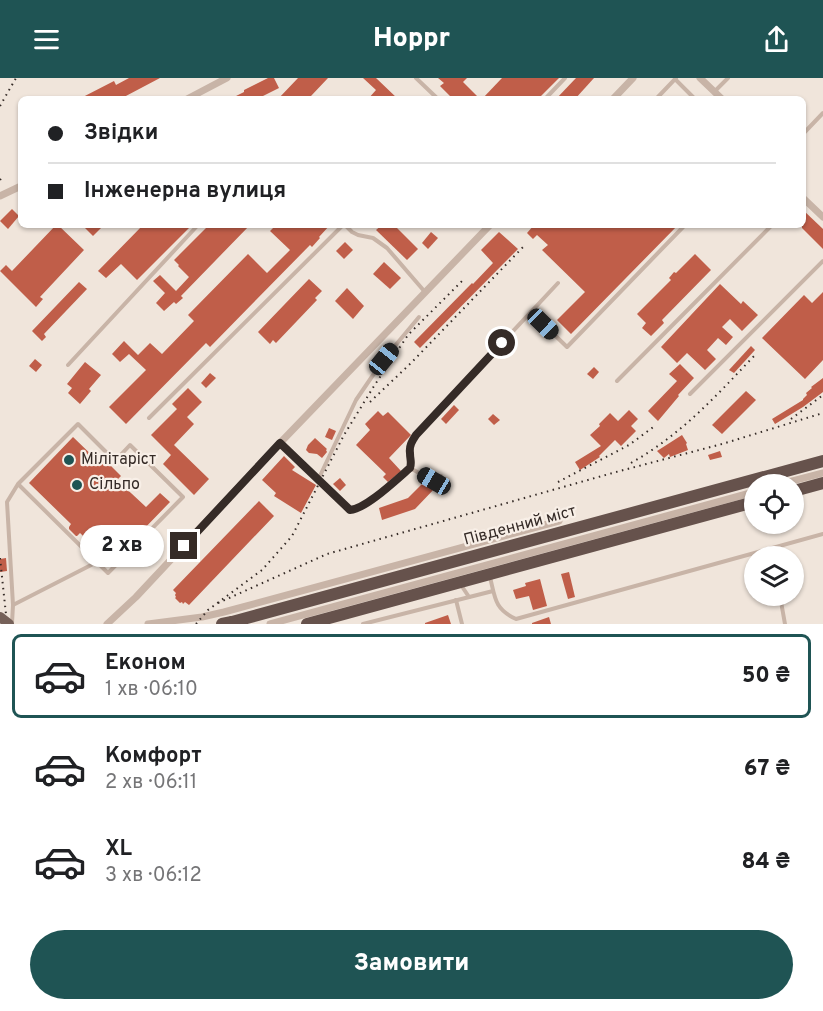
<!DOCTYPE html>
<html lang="uk">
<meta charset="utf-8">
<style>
body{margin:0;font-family:Overpass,sans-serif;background:#f6f6f6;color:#202124;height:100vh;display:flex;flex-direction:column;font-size:22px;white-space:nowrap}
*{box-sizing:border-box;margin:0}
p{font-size:20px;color:#757577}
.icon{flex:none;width:33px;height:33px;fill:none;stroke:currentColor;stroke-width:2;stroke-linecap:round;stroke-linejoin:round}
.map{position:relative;height:546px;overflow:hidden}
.panel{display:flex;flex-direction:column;background:#fff;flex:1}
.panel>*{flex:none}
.banner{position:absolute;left:18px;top:18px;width:788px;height:132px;border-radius:9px;box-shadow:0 2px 4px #0004;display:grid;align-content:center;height:132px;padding:0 30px;background:#fff}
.tools{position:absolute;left:744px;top:396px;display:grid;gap:12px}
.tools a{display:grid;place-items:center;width:60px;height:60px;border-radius:50%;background:#fff;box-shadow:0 2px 4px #0004;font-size:30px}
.end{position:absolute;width:27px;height:27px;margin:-14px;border:8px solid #352b27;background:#fff;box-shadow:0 0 0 3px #fff}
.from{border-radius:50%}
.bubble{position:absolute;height:42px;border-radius:21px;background:#fff;box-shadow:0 2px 4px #0004;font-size:20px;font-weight:800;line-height:42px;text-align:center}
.car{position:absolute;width:18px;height:36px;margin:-18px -9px;border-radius:8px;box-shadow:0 0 4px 2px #0007;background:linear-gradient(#222 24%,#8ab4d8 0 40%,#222 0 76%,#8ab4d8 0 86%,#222 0)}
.banner b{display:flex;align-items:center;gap:21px;height:57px;font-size:22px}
.banner b+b{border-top:2px solid #e0e0e0}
.banner i{width:15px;height:15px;background:#202124}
ul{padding:10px 0 0;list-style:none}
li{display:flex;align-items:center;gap:18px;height:84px;margin:0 12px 9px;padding:0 18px;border:3px solid transparent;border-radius:9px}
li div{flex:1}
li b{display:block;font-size:22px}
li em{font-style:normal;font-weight:800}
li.selected{border-color:#1f5454}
li>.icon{width:54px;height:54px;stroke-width:1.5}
.cta{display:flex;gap:12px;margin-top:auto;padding:12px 30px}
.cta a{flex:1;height:69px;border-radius:36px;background:#1f5454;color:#fff;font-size:24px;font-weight:800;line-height:69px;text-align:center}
header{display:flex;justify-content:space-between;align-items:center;height:78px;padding:0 30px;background:#1f5454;color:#fff;font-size:27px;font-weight:800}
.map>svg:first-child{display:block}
.building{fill:#c05e49}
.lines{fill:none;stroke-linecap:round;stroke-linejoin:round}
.service{stroke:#c8b4a7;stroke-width:4}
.minor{stroke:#c8b4a7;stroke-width:7}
.trunk{stroke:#66524c;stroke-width:12}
.rail{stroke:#352b27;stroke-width:2;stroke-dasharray:1.5 4.5;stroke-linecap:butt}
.primary-bridge{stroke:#766159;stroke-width:10}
.trunk-bridge{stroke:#66524c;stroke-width:12}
.route{stroke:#352b27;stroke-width:8}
.poi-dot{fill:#1f5454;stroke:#f8efe7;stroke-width:2}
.labels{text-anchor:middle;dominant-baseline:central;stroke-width:4.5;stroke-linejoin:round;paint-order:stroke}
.poi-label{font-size:16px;fill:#352b27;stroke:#f8efe7;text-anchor:start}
.street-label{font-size:16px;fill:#352b27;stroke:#f8efe7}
</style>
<header><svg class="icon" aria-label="menu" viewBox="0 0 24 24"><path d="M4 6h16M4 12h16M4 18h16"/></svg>Hoppr<svg class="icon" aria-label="share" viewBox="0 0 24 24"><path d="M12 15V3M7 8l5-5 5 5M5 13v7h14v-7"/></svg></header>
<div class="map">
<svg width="823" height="546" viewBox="0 0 823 546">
<rect width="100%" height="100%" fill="#f0e5db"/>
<g class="building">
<polygon points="129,0 160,0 124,19 125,21 79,21 114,3 116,7"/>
<polygon points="268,0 274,0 279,10 257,21 230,21 244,14 244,12"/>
<polygon points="298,0 328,0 311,18 314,21 278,21"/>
<polygon points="363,0 376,0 398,21 368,21 376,12"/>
<polygon points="438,0 467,0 463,4 480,21 453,21 440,8 444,5"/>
<polygon points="502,0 559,0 538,21 482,21"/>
<polygon points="576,0 594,0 575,21 556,21"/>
<polygon points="12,131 19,138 8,151 0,143"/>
<polygon points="802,131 823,151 823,171 802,150"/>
<polygon points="56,147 58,147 84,172 40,219 43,221 36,229 0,193 6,187 12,193"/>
<polygon points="82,147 104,147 93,158"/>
<polygon points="143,147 192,147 137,202 121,186 106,200 98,193"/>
<polygon points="209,147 250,147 181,218 183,220 176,226 174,224 164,233 156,225 165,215 153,203 160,197 176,213 189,199 178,188 179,187 174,182"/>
<polygon points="276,147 330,147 319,159 320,160 312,169 310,167 210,269 206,265 126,346 109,329 146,292 129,276 120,284 112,276 124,263 138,277 150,265 162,276 194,243 188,237 248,176 267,195 290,172 270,153"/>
<polygon points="382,147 394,147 418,171 407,182 376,152"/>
<polygon points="534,147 678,147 571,256 557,242 585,214 542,172 548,167 537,157 533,161 527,155"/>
<polygon points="431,154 438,160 428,171 422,165"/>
<polygon points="499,154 518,171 420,270 414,264 472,205 473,206 493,185 481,172"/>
<polygon points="345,164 353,172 344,181 336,173"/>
<polygon points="695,176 711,192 662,242 664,245 651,258 642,250 646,245 637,236 671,202 669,200 674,194 676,195"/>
<polygon points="384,184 401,200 390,211 373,196"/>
<polygon points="309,201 322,213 315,220 317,222 276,265 273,262 270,266 258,254"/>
<polygon points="79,204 87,211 44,256 46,259 42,263 32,253"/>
<polygon points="720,206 741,226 743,223 758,237 742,253 730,241 722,249 733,259 726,267 718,260 707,272 716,281 705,292 687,275 677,285 661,269"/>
<polygon points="347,210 364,228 353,241 335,223"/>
<polygon points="823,214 823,282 805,301 762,260 804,217 812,225"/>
<polygon points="751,268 755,272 734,295 729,292"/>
<polygon points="35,281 42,287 36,294 29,288"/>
<polygon points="85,284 101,297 89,311 91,313 80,326 68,315 72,310 67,306"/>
<polygon points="680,286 694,300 678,317 679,318 658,343 648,333 677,303 669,296"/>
<polygon points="594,289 599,294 593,301 587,296"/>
<polygon points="210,295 216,300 206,310 201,305"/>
<polygon points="823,300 823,314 803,329 775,346 772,341 803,322 803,321 807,317 806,315 812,310 811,309"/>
<polygon points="188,310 202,324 187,339 194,346 174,367 209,401 194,417 163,386 171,377 151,357 177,331 172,326"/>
<polygon points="746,313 756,322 722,356 712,347"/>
<polygon points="454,327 459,332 446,346 441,341"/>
<polygon points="629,332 638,341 631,348 636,353 621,368 615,362 599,378 600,379 580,392 575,384 601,368 590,357 600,348 599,346 610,335 618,343"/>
<polygon points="378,333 383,338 388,334 411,357 389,380 401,393 388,404 383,399 386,396 356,367 370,352 365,346"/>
<polygon points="493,336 500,342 494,347 488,341"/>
<polygon points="329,350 336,353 332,362 325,359"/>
<polygon points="682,357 687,365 686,366 688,372 670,379 669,376 664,380 657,373"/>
<polygon points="73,359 101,386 105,382 121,398 117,402 146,429 160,415 170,424 111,485 80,455 77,458 76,458 69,451 69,449 71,446 29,405"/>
<polygon points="315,360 327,371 326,372 327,374 322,380 317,376 309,375 306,372 308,367"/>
<polygon points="720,373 722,379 710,382 708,377"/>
<polygon points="284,378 295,389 292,392 316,407 301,435 274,418 276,415 262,402"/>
<polygon points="340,400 346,407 340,413 333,406"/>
<polygon points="425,403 436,409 415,431 382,442 379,430 408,420"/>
<polygon points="259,423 274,438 189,527 185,524 183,526 182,524 180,525 175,520 176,519 175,517 176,515 173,512"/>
<polygon points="6,480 7,493 0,494 0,481"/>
<polygon points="569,494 575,519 568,521 561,496"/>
<polygon points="540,501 547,528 533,532 529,518 516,521 513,512 526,508 525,505"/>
<polygon points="448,537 451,546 425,546 425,545"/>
<polygon points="549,539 551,546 532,546 532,545"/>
</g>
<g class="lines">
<g class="service">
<polyline points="416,0 438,21"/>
<polyline points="675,1 695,21"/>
<polyline points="714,14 728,0"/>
<polyline points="545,21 565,0"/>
<polyline points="656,21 676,0"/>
<polyline points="802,57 823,35"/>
<polyline points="345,147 352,154 358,157 373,160 387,170 425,214"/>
<polyline points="531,234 567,269 685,147"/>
<polyline points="68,287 198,147"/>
<polyline points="617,303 772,147"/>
<polyline points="690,316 823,183"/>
<polyline points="149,340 343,147"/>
<path d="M280 365 350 432C366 431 397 401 410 390 412 383 410 382 409 375 409 368 412 363 416 357L558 205"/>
<polyline points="410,390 434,403 441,398"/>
<polyline points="318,402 356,322 384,281 419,239"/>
<path d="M490 499C495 519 494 531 516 541L823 456"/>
<polyline points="461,507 469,519"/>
<polyline points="780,518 785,546"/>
<polyline points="456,522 462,546"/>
<polyline points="13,527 97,484"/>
<polyline points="12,545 13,527 7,424 18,406 78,346 115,383 130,367 183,419 108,495 18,406"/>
<polyline points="363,546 493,513"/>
</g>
<g class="minor">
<polyline points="700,0 722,21"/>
<polyline points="187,21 227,0"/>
<polyline points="613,21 633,0"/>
<polyline points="0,118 21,108"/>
<polyline points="802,119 823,139"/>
<polyline points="781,406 823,395"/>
<polyline points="107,546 136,519 280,365 490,147"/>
<polyline points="148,546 202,539 224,534 559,443"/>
<polyline points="270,546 754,414"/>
</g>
<g class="trunk">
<polyline points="794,413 823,405"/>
<polyline points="232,544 823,383"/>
</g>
<g class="rail">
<polyline points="0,28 16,0"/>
<polyline points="0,102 3,97"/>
<polyline points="370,324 411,285 525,167"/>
<polyline points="791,341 823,317"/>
<path d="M631 385C682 356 715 319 755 277"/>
<polyline points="558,404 629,367 656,347"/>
<polyline points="0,480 7,546"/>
<polyline points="218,525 327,476 616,394 722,366 823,335"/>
<polyline points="196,546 208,532 262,492 292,458 344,357 374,308 408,257 462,203"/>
</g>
<polyline class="primary-bridge" points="0,539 9,546"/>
<g class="trunk-bridge">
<polyline points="222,546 232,544"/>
<polyline points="307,546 754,424"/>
</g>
</g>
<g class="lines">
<path class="route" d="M184 468 280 365 350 432C366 431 397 401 410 390 412 384 410 382 410 375 409 368 412 363 416 357L502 265"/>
</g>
<g class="poi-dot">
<circle cx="69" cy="382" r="6"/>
<circle cx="77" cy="407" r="6"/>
</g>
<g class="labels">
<g class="poi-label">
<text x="81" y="382">Мілітаріст</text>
<text x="89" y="407">Сільпо</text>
</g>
<g class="street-label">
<text transform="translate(520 448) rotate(-15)">Південний міст</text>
</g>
</g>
</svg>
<div class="tools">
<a><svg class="icon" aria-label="locate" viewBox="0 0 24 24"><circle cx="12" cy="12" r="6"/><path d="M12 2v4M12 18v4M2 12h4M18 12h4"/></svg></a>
<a><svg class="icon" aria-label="layers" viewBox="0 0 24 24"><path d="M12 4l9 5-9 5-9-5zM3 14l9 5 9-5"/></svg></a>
</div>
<i class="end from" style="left:502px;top:265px"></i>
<i class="end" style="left:184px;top:468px"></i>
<div class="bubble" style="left:80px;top:447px;width:84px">2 хв</div>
<i class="car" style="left:543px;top:246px;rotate:134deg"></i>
<i class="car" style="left:384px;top:281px;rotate:39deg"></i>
<i class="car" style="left:434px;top:403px;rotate:300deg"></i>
<div class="banner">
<b><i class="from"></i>Звідки</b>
<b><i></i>Інженерна вулиця</b>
</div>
</div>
<section class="panel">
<ul>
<li class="selected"><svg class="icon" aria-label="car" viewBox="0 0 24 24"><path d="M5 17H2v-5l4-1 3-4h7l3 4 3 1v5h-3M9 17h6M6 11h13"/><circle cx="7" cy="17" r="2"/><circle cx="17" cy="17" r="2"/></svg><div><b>Економ</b><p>1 хв · 06:10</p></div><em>50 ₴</em></li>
<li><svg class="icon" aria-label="car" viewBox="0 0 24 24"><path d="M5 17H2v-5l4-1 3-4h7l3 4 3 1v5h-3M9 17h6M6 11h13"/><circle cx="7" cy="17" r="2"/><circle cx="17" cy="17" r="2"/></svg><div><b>Комфорт</b><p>2 хв · 06:11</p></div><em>67 ₴</em></li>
<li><svg class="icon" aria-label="car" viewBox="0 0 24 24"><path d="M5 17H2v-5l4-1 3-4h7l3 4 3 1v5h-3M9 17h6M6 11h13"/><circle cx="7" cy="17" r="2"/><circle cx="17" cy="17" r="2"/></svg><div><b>XL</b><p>3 хв · 06:12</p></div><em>84 ₴</em></li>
</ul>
<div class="cta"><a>Замовити</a></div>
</section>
